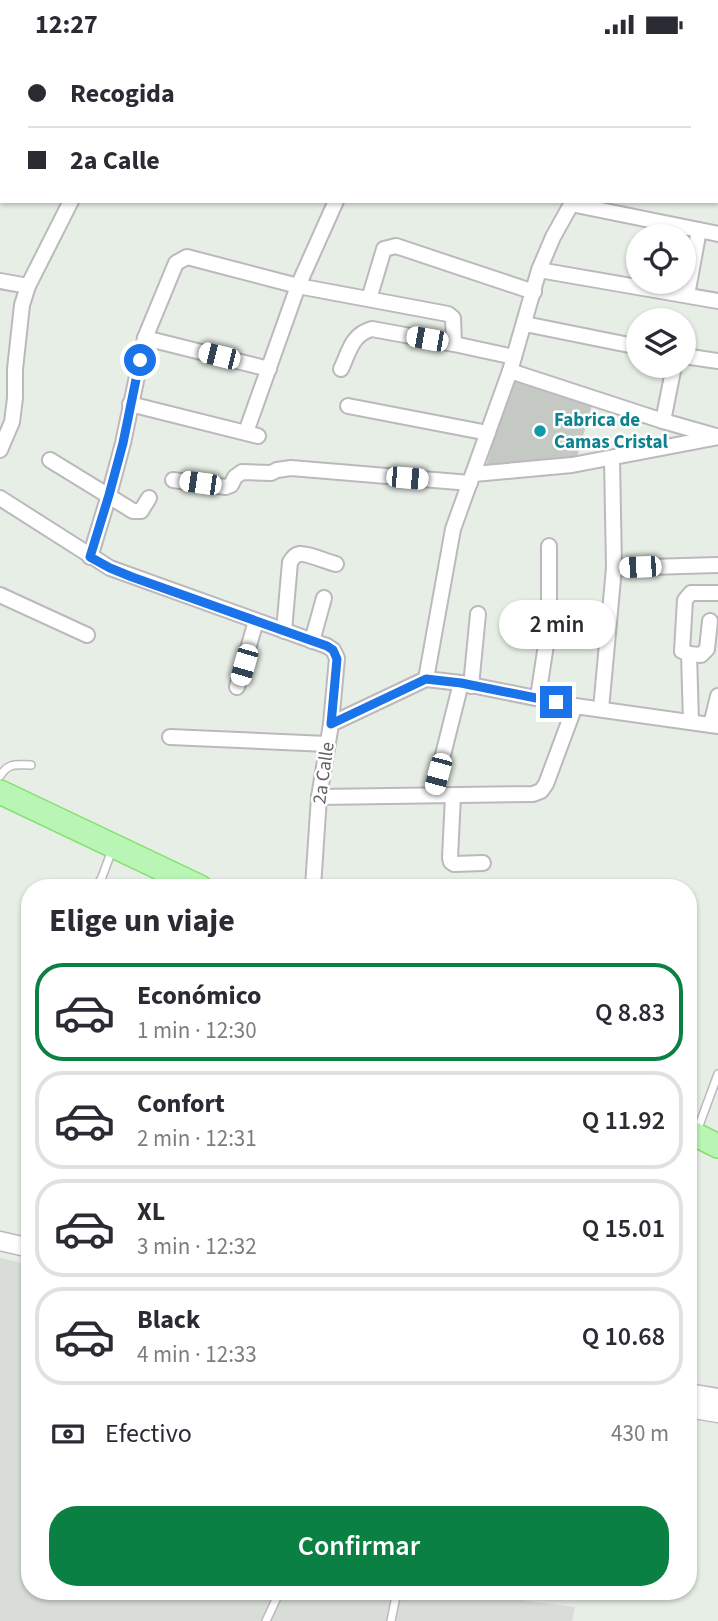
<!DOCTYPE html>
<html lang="es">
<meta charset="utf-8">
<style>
body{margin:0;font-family:"Source Sans 3",sans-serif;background:#f7f7f7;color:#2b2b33;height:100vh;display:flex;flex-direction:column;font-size:26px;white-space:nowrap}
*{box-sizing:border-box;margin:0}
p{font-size:23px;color:#7c7c81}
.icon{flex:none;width:38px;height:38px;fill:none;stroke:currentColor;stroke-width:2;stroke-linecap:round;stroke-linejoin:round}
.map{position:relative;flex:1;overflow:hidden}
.details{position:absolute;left:21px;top:830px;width:676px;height:721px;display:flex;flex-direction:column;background:#fff;border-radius:28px;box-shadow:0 2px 5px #0004}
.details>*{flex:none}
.banner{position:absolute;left:0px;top:0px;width:719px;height:154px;box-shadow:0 2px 5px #0004;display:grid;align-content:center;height:154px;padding:0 28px;background:#fff}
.tools{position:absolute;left:626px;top:175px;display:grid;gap:14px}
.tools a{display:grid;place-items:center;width:70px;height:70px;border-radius:50%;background:#fff;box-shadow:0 2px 5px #0004;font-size:35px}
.end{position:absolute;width:32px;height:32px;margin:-16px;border:9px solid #1a73e8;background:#fff;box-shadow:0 0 0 4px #fff}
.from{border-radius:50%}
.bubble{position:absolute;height:49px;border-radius:24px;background:#fff;box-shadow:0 2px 5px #0004;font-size:23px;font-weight:600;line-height:49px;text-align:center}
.car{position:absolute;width:21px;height:42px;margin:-21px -10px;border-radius:9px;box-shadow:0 0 5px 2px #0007;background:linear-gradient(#fff 24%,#345 0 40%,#fff 0 76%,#345 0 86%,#fff 0)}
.banner b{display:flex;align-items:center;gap:24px;height:66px;font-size:26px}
.banner b+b{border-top:2px solid #e1e1e2}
.banner i{width:18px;height:18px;background:#2b2b33}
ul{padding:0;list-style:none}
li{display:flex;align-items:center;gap:21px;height:98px;margin:0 14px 10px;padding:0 14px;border:4px solid #e1e1e2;border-radius:28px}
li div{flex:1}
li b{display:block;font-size:26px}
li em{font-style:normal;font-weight:600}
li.selected{border-color:#0b8043}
li>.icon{width:63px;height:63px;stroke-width:1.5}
h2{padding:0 28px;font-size:32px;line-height:84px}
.pay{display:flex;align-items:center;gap:18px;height:77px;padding:0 28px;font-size:26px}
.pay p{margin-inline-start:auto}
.cta{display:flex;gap:14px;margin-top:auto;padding:14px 28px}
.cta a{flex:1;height:80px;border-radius:28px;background:#0b8043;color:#fff;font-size:28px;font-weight:600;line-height:80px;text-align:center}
.status{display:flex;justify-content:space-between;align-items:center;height:49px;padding:0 35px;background:#fff;direction:ltr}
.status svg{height:19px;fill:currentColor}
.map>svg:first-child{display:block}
.industrial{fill:#d8ddd8}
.building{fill:#c4cac3}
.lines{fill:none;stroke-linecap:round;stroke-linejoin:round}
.service-casing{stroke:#bcb8be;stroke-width:10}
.minor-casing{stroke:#bcb8be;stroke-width:18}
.tertiary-casing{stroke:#bcb8be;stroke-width:21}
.primary-casing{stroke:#84e16d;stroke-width:26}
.service{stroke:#fff;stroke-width:7}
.minor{stroke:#fff;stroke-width:14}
.tertiary{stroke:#fff;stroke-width:18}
.primary{stroke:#b9f5b4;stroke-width:23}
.route{stroke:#1a73e8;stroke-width:9}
.culture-dot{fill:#0f9aa8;stroke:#fff;stroke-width:2.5}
.labels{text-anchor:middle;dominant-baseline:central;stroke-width:5;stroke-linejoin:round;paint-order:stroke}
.culture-label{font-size:19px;font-weight:bold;fill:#0d838f;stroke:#fff;text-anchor:start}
.street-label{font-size:19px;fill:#625e65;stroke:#fff}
</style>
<div class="status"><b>12:27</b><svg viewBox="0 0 49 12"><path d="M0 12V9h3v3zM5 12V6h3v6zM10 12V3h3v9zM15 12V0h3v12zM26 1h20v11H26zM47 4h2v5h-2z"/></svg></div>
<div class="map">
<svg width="718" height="1572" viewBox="0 0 718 1572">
<rect width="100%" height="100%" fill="#e7eee6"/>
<polygon class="industrial" points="0,1209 30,1216 30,1542 521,1542 520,1551 575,1558 572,1572 0,1572"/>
<polygon class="building" points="512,325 593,352 576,412 486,418"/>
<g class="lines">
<defs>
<g id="service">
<polyline points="0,63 2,63"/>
<path d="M0 727C9 713 16 716 31 716"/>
<polyline points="96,838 102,828 112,801"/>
<polyline points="697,1082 718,1025"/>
<polyline points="266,1572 280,1542"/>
<polyline points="391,1572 397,1542"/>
</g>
<g id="minor">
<polyline points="471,0 473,2"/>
<polyline points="36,2 36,0"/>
<polyline points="194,2 195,0"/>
<polyline points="427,2 444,0"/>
<polyline points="489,2 490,0"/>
<polyline points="540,2 540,0"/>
<polyline points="661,2 661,0"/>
<polyline points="571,155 699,181 687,246"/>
<polyline points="699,181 718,185"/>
<polyline points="539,221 718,252"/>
<polyline points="0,232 28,237"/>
<polyline points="369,250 384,200 396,197 534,243"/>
<polyline points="525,275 639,298"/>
<polyline points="145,289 269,320"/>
<polyline points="684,307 718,312"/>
<path d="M341 320C349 303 352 285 372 280L454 295"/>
<polyline points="510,322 663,372 716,387"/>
<polyline points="130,355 258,387"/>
<polyline points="348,357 488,384"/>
<polyline points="663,372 674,317"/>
<polyline points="246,383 298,237 336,152"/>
<polyline points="0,401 12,373 15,349 15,320 22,256 28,237 71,152"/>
<polyline points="50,411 133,462 141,462 149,449"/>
<polyline points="474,425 572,416 718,388"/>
<polyline points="173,431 226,438 231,436 235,428 242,423 271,424 277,421 291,419 470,434"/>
<polyline points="0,449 110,519 327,597 333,601 337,609 331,675"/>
<polyline points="90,508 109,446 123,394 145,289 176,214 187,208 298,237 448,265 453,269 454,295 514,308"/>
<polyline points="614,519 718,516"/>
<polyline points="0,546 87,586"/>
<path d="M284 582 290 513C294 508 294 506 300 505 308 504 327 513 336 515"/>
<polyline points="312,592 324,549"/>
<polyline points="689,605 701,606 707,600 710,572"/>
<polyline points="426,630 453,480 510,322 539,221 553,188 573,152"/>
<polyline points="471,637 478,565"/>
<polyline points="237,638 256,572"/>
<polyline points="538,648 549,576 549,497"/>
<polyline points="601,660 614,519 612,409"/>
<polyline points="691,673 689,605 682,602 685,551 691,544 718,544"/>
<polyline points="711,676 718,647"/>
<polyline points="170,688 327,695"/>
<polyline points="433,746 461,634"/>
<polyline points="453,747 450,809 451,813 454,815 483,814"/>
<polyline points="319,748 533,745 541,742 546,735 575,657"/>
<polyline points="313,838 319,748 331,675 426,630 461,634 575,657 718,677"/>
</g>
<g id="tertiary">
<polyline points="0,1192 30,1199"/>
<polyline points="688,1344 718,1349"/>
<polyline points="688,1359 718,1364"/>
</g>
<g id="primary">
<polyline points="0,743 200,838"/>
<polyline points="688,1082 718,1097"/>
</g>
</defs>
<use href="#service" class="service-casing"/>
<use href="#minor" class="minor-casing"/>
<use href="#tertiary" class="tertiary-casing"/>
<use href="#primary" class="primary-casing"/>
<use href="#service" class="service"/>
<use href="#minor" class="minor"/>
<use href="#tertiary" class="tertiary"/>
<use href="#primary" class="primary"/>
</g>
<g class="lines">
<polyline class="route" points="140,311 123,394 109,446 90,508 110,519 132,528 327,597 333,601 337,610 331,675 426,630 461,634 556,653"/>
</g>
<circle class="culture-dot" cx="540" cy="382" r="7"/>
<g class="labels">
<g class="culture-label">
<text x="554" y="371">Fabrica de<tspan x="554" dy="22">Camas Cristal</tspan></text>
</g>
<g class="street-label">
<text transform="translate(324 724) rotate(-82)">2a Calle</text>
</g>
</g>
</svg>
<div class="tools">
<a><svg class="icon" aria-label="locate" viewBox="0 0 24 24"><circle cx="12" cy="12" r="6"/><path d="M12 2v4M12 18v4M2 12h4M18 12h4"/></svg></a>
<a><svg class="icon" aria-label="layers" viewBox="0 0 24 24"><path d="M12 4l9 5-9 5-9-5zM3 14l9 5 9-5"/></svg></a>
</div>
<i class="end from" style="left:140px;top:311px"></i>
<i class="end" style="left:556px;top:653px"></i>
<div class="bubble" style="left:499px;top:551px;width:116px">2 min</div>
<i class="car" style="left:427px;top:290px;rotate:280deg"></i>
<i class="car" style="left:219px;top:307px;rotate:284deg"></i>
<i class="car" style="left:407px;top:429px;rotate:95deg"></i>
<i class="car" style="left:200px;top:434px;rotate:278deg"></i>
<i class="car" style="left:640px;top:518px;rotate:268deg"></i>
<i class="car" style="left:244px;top:616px;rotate:196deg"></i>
<i class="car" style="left:438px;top:725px;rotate:195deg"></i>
<div class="banner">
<b><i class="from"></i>Recogida</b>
<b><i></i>2a Calle</b>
</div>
<section class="details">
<h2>Elige un viaje</h2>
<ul>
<li class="selected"><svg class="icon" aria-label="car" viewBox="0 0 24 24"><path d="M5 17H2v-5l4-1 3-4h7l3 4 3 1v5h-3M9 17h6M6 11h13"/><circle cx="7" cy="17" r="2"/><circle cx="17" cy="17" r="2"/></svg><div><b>Económico</b><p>1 min · 12:30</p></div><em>Q 8.83</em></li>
<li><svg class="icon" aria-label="car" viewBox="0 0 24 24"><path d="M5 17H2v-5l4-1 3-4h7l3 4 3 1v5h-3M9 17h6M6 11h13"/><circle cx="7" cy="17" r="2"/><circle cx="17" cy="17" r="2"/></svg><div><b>Confort</b><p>2 min · 12:31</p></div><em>Q 11.92</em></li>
<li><svg class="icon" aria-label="car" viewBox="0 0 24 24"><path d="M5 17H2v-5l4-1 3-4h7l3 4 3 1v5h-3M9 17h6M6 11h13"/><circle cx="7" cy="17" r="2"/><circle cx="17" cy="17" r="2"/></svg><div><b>XL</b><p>3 min · 12:32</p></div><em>Q 15.01</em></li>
<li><svg class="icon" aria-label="car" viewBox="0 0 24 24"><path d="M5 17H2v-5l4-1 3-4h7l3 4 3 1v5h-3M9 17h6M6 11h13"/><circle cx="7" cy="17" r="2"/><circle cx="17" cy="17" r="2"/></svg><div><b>Black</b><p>4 min · 12:33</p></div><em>Q 10.68</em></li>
</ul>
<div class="pay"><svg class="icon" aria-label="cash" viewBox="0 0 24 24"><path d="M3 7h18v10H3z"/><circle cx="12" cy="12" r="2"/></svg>Efectivo<p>430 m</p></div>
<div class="cta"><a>Confirmar</a></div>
</section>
</div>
